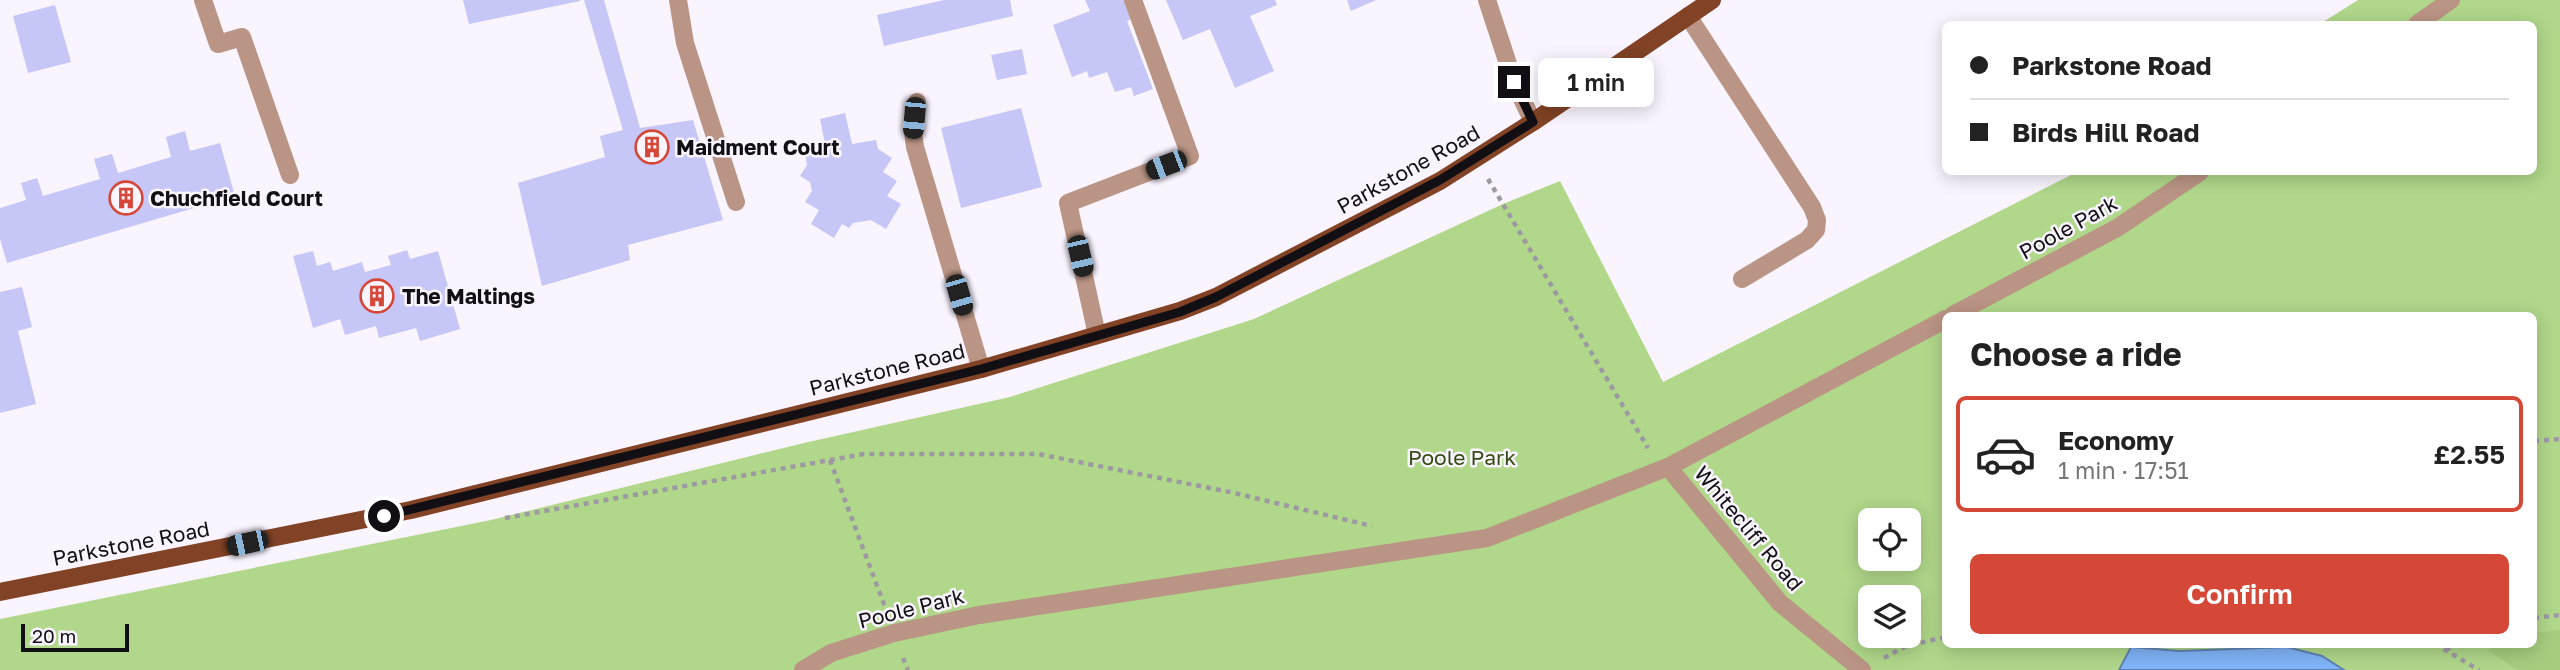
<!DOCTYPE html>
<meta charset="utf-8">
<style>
body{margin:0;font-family:"Golos Text",sans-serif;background:#f2f2f2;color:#222;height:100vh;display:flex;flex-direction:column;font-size:26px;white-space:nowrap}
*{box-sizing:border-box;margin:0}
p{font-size:23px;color:#767676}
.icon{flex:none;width:38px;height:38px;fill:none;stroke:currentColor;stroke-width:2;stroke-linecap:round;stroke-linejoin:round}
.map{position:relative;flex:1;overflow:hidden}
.side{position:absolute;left:1942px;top:312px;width:595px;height:336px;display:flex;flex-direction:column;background:#fff;border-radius:10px;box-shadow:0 4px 18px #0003}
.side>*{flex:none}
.guide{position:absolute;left:1942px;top:21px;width:595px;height:154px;border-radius:10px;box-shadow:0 4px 18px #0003;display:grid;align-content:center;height:154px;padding:0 28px;background:#fff}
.fabs{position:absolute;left:1858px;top:508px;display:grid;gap:14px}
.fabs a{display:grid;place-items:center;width:63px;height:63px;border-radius:10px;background:#fff;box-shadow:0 4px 18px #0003;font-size:35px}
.scale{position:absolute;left:21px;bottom:18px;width:108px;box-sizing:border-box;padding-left:7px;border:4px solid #110f13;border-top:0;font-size:19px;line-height:24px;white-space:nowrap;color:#110f13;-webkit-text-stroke:5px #faf4ff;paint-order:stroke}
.end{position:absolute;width:32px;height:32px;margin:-16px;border:9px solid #110f13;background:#fff;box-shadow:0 0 0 4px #fff}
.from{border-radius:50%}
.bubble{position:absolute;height:49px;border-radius:10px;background:#fff;box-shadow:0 4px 18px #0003;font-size:23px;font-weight:600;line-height:49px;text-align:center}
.car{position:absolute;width:21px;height:42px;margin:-21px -10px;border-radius:9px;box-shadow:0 0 5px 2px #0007;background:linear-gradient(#222 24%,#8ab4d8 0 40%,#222 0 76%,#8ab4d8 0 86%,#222 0)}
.guide b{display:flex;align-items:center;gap:24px;height:66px;font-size:26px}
.guide b+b{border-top:2px solid #e0e0e0}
.guide i{width:18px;height:18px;background:#222}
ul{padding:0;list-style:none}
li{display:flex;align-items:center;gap:21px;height:116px;margin:0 14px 10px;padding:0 14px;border:4px solid transparent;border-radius:10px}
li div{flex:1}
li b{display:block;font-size:26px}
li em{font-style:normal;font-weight:600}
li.selected{border-color:#d54837}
li>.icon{width:63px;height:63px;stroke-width:1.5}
h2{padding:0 28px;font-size:32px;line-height:84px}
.action{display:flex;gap:14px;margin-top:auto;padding:14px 28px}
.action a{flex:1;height:80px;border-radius:10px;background:#d54837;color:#fff;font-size:28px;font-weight:600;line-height:80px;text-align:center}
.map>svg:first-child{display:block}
.green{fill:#b0d78a;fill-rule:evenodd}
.forest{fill:#a6cd7e}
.water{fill:#80b4f8;stroke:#5f82b3;stroke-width:2}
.building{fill:#c6c6f7}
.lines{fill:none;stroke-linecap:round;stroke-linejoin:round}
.path{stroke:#9d99a1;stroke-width:4.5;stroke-dasharray:5 5;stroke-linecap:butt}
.lane{stroke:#ba9484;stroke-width:18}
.street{stroke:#ba9484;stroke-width:18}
.primary{stroke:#814225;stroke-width:18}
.route{stroke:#110f13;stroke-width:9}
.labels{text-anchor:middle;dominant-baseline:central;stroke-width:5;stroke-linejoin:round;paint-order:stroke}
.poi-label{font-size:21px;font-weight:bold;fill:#110f13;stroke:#faf4ff;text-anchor:start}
.street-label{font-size:21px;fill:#110f13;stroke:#faf4ff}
.park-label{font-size:21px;fill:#334c14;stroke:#faf4ff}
</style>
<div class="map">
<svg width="2560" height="670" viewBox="0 0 2560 670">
<rect width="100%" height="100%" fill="#faf4ff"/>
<path class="green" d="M2358 0H2560V670H0V619L491 520 804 443 1010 397 1254 319 1503 204 1560 181 1663 382 2077 172H2534V24H2320ZM1946 315H2534V644H1946ZM1871 520H1909V558H1871ZM1871 597H1909V635H1871Z"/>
<polygon class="forest" points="2560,630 2560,670 2518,670 2488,651 2497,644 2534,644 2534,633"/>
<polygon class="water" points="2131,647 2179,651 2287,647 2322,656 2344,670 2119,670"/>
<g class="building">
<polygon points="463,0 580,0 580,1 469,24"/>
<polygon points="584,0 604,0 640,128 693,120 723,220 628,245 630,260 542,286 518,183 605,157 600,136 623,130"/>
<polygon points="944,0 1010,0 1013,16 884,46 877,15"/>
<polygon points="1085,0 1129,0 1136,18 1127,21 1153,89 1134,96 1131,87 1115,92 1107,72 1089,78 1087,71 1072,77 1053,25 1090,11"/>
<polygon points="1166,0 1275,0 1277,5 1250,16 1274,71 1235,88 1210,29 1183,40"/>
<polygon points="1347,0 1376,0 1351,11"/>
<polygon points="55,5 71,62 28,73 13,16"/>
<polygon points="1022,49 1027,74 997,80 991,55"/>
<polygon points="1021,108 1042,187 961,208 941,128"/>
<polygon points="845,113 852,144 876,140 878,149 892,158 883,172 897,181 887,196 901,204 886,229 871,220 853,223 849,228 842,224 834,238 811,224 819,210 805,202 812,191 810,182 800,176 807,165 805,154 826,149 820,119"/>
<polygon points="185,131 190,151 220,143 235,196 7,263 0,239 0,208 26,200 21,183 37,178 43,196 100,179 94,159 112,154 118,173 171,157 166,137"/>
<polygon points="407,250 410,259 438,251 460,329 420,341 416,328 379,338 376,326 345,335 340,319 313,328 293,256 313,251 317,266 330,262 333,271 362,262 365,272 391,265 388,256"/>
<polygon points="22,287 32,327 18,331 36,404 0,413 0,292"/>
</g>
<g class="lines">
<g class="path">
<polyline points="1488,179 1648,448"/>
<polyline points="2534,441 2560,439"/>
<polyline points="830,460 885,607"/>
<polyline points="505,518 864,454 1038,454 1230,492 1372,526"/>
<polyline points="2534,618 2560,615"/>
<polyline points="2435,644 2479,670"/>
<polyline points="2446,650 2458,644"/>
<polyline points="903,658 908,670"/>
<polyline points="1884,658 1906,646 1946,637"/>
</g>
<g class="lane">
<polyline points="203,0 218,44 242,37 290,175"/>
<polyline points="678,0 685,43 736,202"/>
<polyline points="1688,16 1812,207 1817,220 1816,230 1807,240 1742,279"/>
<polyline points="917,102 913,132 915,147 981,369"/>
<polyline points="1097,335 1068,203 1190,156 1133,0"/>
</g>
<g class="street">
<polyline points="1487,0 1514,82 1533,122"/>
<polyline points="2417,24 2451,0"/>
<polyline points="1953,315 2117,228 2200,172"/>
<polyline points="1668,467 1780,603 1862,670"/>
<polyline points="803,670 831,653 894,633 979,615 1487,538 1668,467 1946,319"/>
</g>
<polyline class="primary" points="0,592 411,510 981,369 1180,311 1216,297 1440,181 1533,122 1712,0"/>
</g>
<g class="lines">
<polyline class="route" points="384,516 981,369 1180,312 1216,297 1440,180 1533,122 1514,82"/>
</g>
<defs>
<symbol id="building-ring" viewBox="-11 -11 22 22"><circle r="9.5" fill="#faf4ff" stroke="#d54837" stroke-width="1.5"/><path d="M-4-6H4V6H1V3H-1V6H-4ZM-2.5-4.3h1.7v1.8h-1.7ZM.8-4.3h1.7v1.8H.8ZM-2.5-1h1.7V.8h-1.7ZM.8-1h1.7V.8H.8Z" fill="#d54837"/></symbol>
</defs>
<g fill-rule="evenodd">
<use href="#building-ring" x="633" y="128" width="38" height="38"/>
<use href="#building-ring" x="107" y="179" width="38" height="38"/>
<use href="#building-ring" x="358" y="277" width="38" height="38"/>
</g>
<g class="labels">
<g class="poi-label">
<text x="676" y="147">Maidment Court</text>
<text x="150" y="198">Chuchfield Court</text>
<text x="402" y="296">The Maltings</text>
</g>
<g class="street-label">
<text transform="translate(1408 169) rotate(-29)">Parkstone Road</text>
<text transform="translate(2068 227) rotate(-29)">Poole Park</text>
<text transform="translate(887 369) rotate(-14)">Parkstone Road</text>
<text transform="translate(1749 528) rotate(50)">Whitecliff Road</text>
<text transform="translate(131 543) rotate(-11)">Parkstone Road</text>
<text transform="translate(911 608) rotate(-14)">Poole Park</text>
</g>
<g class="park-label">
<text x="1462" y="457">Poole Park</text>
</g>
</g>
</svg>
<div class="fabs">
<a><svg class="icon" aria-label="locate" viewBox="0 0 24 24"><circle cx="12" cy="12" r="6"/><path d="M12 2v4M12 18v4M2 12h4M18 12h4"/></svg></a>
<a><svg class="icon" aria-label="layers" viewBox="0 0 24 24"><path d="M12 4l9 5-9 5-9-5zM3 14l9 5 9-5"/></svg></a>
</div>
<div class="scale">20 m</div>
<i class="end from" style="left:384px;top:516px"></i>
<i class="end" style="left:1514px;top:82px"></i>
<div class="bubble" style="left:1538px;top:58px;width:116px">1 min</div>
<i class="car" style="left:914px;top:118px;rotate:185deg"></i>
<i class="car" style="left:1166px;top:165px;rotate:249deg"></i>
<i class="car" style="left:1080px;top:256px;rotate:167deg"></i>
<i class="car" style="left:959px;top:295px;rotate:164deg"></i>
<i class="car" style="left:247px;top:543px;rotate:258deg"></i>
<div class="guide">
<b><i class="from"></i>Parkstone Road</b>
<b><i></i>Birds Hill Road</b>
</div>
<section class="side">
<h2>Choose a ride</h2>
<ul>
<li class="selected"><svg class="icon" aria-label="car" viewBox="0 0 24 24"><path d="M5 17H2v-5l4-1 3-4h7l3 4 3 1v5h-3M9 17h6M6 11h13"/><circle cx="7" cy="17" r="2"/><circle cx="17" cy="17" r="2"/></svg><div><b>Economy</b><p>1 min · 17:51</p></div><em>£2.55</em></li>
</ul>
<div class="action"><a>Confirm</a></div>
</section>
</div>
